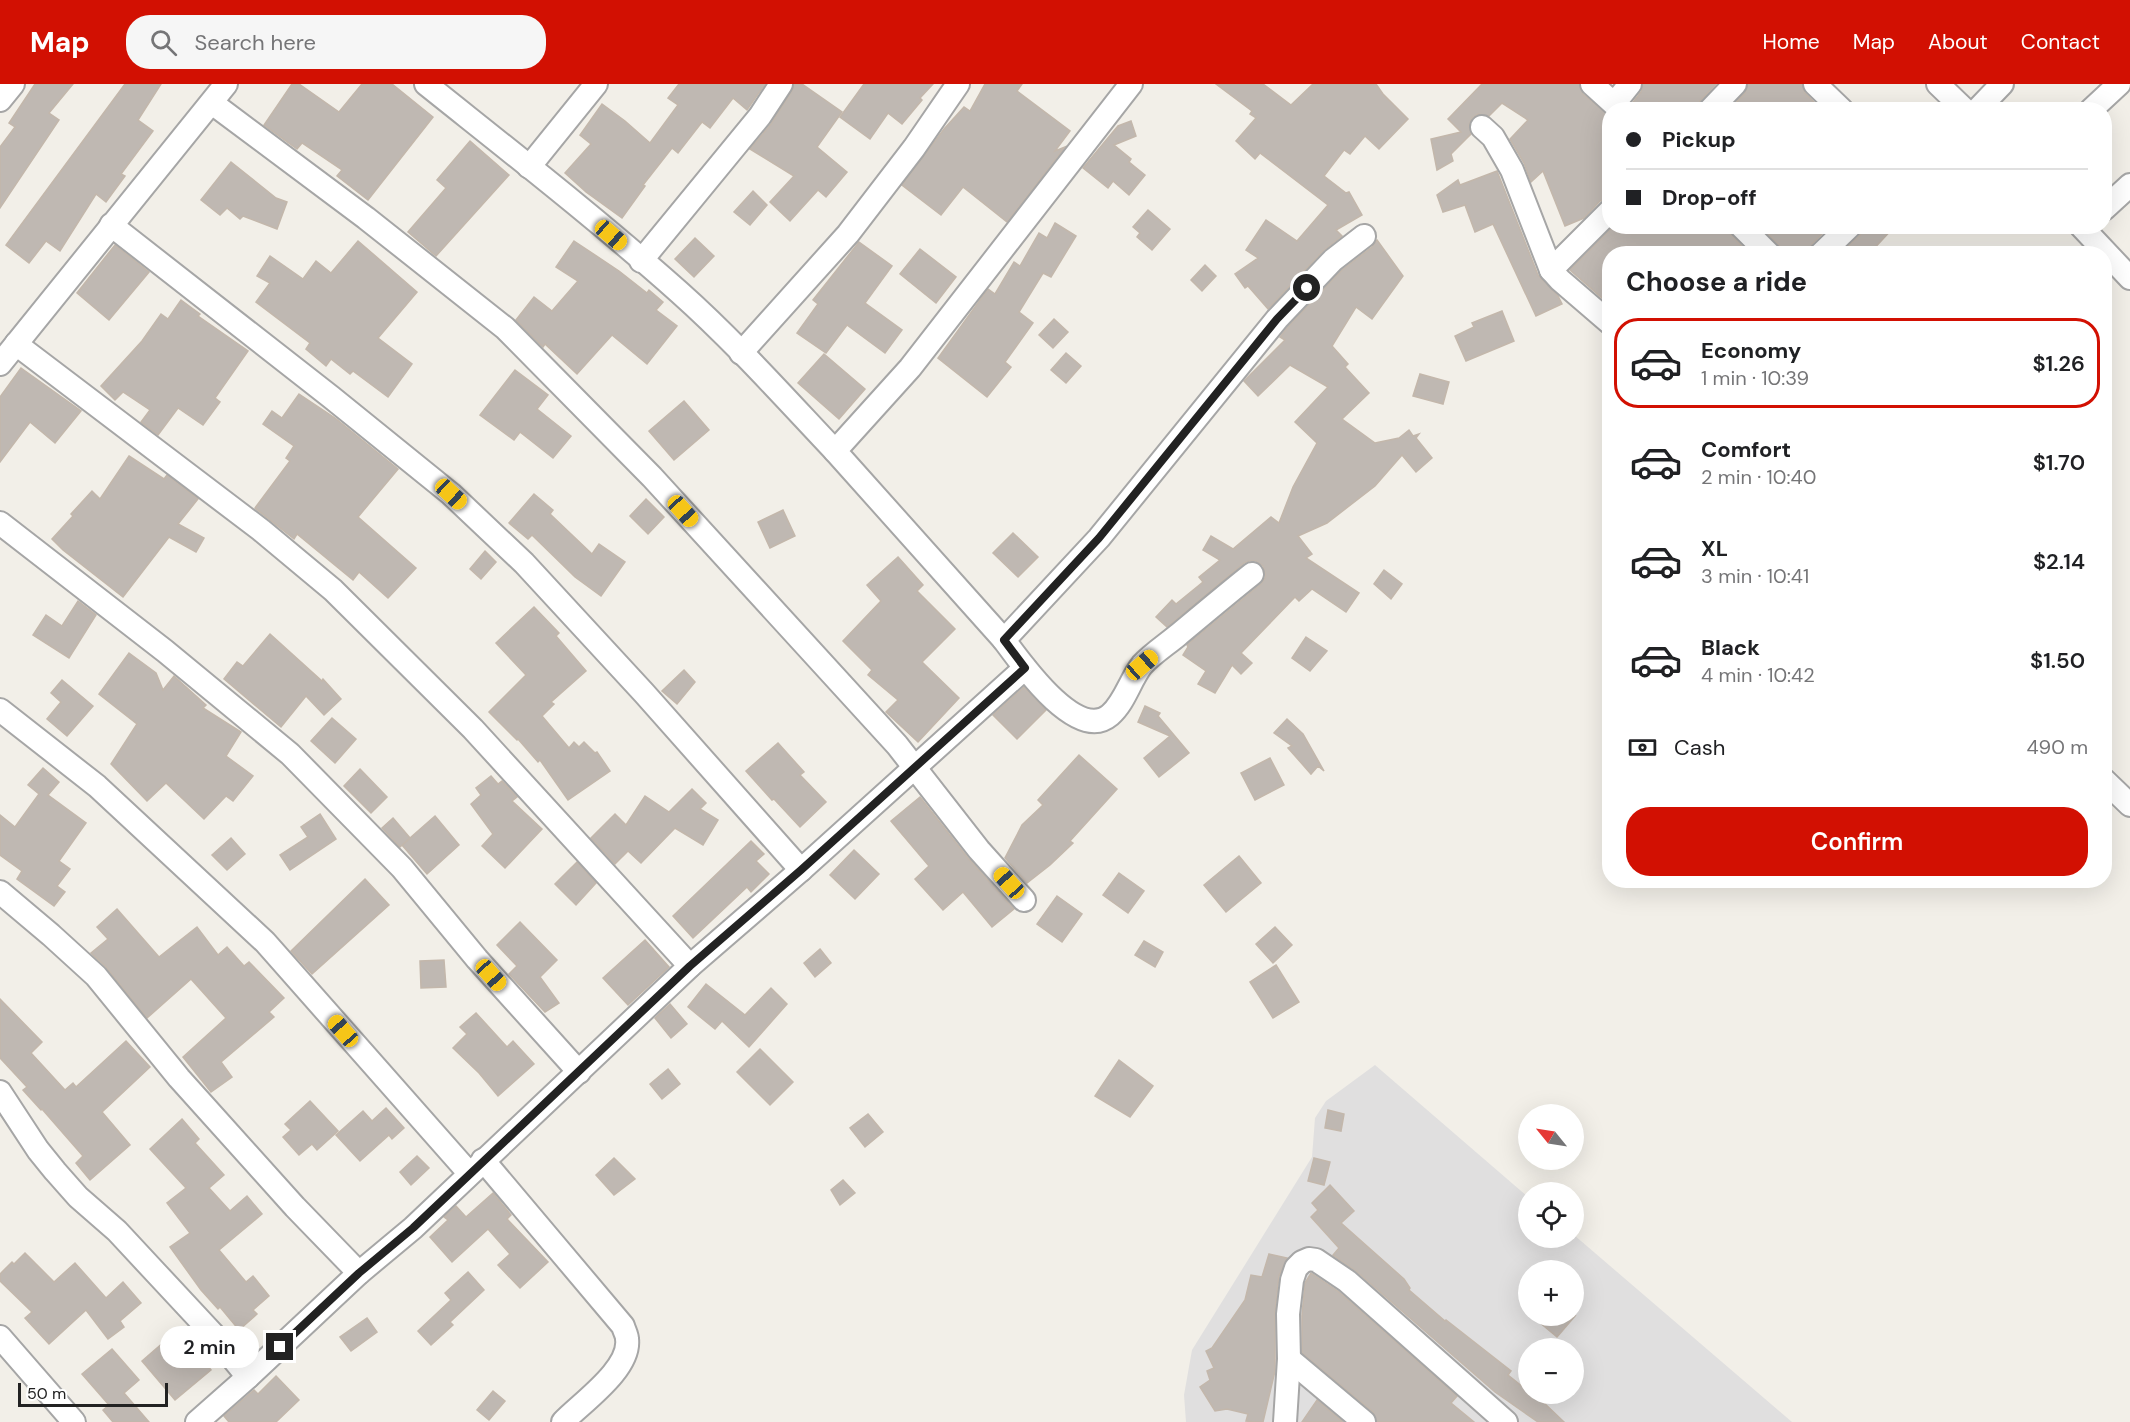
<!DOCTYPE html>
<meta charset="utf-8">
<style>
body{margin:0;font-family:"DM Sans",sans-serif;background:#f6f6f6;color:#202124;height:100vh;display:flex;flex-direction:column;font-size:22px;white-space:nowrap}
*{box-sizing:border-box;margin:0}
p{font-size:20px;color:#757577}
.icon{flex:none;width:33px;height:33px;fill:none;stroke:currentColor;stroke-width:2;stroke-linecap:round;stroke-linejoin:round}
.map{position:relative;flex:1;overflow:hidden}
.drawer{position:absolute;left:1602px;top:162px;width:510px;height:642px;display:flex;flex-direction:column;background:#fff;border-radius:24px;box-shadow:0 6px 24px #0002}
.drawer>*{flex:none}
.banner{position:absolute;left:1602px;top:18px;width:510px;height:132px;border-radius:24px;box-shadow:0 6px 24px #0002;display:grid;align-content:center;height:132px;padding:0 24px;background:#fff}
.needle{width:39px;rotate:300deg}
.buttons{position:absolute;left:1518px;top:1020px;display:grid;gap:12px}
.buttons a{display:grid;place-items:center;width:66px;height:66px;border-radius:50%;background:#fff;box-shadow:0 6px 24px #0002;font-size:30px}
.scale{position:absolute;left:18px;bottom:15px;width:150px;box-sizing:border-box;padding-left:6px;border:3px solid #222;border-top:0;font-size:16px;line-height:21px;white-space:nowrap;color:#222;-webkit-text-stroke:4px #fff;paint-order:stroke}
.end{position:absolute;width:27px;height:27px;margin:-14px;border:8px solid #222;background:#fff;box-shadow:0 0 0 3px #fff}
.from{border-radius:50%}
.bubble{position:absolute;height:42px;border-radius:21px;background:#fff;box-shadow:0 6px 24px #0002;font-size:20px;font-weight:600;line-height:42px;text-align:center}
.car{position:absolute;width:18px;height:36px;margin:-18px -9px;border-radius:8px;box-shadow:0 0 4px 2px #0007;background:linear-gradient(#f5c518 24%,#345 0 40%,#f5c518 0 76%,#345 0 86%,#f5c518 0)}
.banner b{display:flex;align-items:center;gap:21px;height:57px;font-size:22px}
.banner b+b{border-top:2px solid #e0e0e0}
.banner i{width:15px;height:15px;background:#202124}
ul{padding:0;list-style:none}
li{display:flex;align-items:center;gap:18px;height:90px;margin:0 12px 9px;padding:0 12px;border:3px solid transparent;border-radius:24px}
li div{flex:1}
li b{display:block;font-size:22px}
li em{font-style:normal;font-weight:600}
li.active{border-color:#d21002}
li>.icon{width:54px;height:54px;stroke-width:1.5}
h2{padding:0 24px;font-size:27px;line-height:72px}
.pay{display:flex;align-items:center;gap:15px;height:66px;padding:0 24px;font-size:22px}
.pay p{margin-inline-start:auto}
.cta{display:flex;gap:12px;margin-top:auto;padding:12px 24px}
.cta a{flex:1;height:69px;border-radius:24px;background:#d21002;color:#fff;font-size:24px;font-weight:600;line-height:69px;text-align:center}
header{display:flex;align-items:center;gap:36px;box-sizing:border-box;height:84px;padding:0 30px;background:#d21002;color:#fff}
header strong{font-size:28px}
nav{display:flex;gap:33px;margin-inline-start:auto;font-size:21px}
.search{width:420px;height:54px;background:#f6f6f6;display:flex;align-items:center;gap:15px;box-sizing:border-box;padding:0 21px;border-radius:24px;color:#757577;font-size:22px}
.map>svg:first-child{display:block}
.residential{fill:#e0dfdf;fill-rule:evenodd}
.building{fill:#bfb8b2;stroke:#c3b7ab;stroke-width:1.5}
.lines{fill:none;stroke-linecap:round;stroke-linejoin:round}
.street-casing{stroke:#a6a6a6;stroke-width:26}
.street{stroke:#fff;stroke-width:22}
.route{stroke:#222;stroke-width:8}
</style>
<header>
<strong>Map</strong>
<div class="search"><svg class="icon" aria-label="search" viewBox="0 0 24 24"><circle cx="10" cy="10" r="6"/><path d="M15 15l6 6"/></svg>Search here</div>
<nav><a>Home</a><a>Map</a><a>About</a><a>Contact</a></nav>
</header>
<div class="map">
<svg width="2130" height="1338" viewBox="0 0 2130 1338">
<rect width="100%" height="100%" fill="#f2efe8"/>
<path class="residential" d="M1375 981 1528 1113V1154H1574V1151L1792 1338H1186L1184 1311 1192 1266 1312 1073 1315 1034 1326 1017ZM1528 1186H1574V1232H1528ZM1528 1264H1574V1310H1528Z"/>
<g class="building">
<polygon points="35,0 73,0 49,29 59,36 0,124 0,63 15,43 9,39"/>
<polygon points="125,0 161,0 138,36 153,47 121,90 125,92 106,118 96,110 60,167 46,157 29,179 6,161"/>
<polygon points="292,0 299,0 339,28 362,0 392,0 433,33 368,116 337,92 342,86 302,59 297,65 264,41"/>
<polygon points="679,0 765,0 747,26 733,14 710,44 702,38 678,69 672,64 643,101 645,102 622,134 586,108 565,89 591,60 580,51 602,20 625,37 650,59 678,21 668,14"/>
<polygon points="794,0 802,0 842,28 817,63 847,88 826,113 818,106 790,137 770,118 794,92 750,65 771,40 792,7"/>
<polygon points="864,0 933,0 920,14 922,16 902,40 888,29 870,55 840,33"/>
<polygon points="985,0 1022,0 1017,7 1070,47 1055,67 1065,63 1007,138 963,103 941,131 902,101 944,45 964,23 970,27"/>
<polygon points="1216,0 1263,0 1291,21 1313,0 1376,0 1383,10 1408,35 1379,65 1365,52 1350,70 1344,66 1324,92 1346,109 1349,108 1362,131 1336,146 1342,152 1323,167 1268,225 1248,202 1245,204 1235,190 1258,174 1246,166 1266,136 1297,157 1328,121 1260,69 1255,75 1236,57 1256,34 1250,30 1252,27"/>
<polygon points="1482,0 1579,0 1583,10 1610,32 1610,114 1600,117 1584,134 1565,142 1543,87 1531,98 1524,79 1510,55 1528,36 1502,19 1489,32 1478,30 1472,34 1469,41 1471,50 1451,70 1453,77 1437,86 1431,55 1461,48 1448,35"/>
<polygon points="1643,0 1716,0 1700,17 1697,26 1669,26 1659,18 1649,26 1627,26 1641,8"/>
<polygon points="1748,0 1802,0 1805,9 1822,26 1729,26 1745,9"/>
<polygon points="1131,37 1136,52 1114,61 1131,75 1129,78 1145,91 1129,111 1113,97 1108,104 1083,84 1118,42"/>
<polygon points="470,57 509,91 436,172 408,148 446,104 437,96"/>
<polygon points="231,78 276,114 287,118 277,145 243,132 240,135 227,124 220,131 201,116"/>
<polygon points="1497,87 1538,191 1558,212 1562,220 1536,232 1493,140 1475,148 1465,121 1443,128 1437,111 1458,96 1460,101"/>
<polygon points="753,107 767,121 750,141 734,128"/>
<polygon points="1148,126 1170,145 1152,166 1137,153 1140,149 1133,143"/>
<polygon points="1055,139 1076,152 1051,193 1043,189 1019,228 1033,239 1005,278 1011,283 987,313 938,274 988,205 995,210 1014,178 1020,182 1039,149 1047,154"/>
<polygon points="1614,142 1723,142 1749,170 1610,170 1610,221 1570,186"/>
<polygon points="1767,142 1830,142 1812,160 1808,170 1782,170 1779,161 1764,146"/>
<polygon points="1863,142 1895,142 1869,170 1845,170 1843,167 1860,151"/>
<polygon points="695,154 714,172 694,193 675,175"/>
<polygon points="1377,156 1403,192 1372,235 1356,223 1332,262 1348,280 1345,283 1369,309 1342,335 1375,359 1399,354 1409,346 1413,352 1419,350 1416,354 1432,374 1416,388 1402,371 1375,402 1327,439 1298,452 1312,470 1306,474 1359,509 1346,528 1312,505 1299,517 1295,513 1241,569 1252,579 1241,590 1232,581 1215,609 1198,600 1206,587 1183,571 1188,563 1187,561 1261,500 1265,494 1265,489 1263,482 1256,477 1249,477 1244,479 1167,543 1156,533 1172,516 1176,520 1203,498 1199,493 1220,476 1203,466 1211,452 1233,465 1271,433 1279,439 1293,403 1317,359 1295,338 1328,303 1290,281 1258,312 1244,297 1285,256 1280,253 1287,244 1342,186 1372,163"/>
<polygon points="358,157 417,208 378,254 412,280 388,313 353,287 350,290 331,275 326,282 306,265 310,259 256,218 270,199 257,192 270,172 303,195 316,177 331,189"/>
<polygon points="574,157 619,187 647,209 649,206 663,218 656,226 677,242 647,280 612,251 577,290 545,260 543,263 516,236 534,213 552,227 578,197 556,183"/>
<polygon points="859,158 892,182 865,219 902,246 885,269 847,241 826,269 797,249 818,220 813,216"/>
<polygon points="115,161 149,188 109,236 77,209"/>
<polygon points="920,165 956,193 936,219 900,190"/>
<polygon points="1205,181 1216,192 1202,207 1191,196"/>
<polygon points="181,216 200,230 198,232 248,267 215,314 220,318 203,341 178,324 158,351 141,338 150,326 123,308 115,316 101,302 142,257 161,230 168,235"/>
<polygon points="1502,227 1514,257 1466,277 1455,252 1474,243 1472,239"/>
<polygon points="1054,235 1068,248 1053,264 1039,251"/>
<polygon points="1066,269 1081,282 1066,299 1051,286"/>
<polygon points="824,270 865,305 839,335 798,299"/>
<polygon points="21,284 81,327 55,359 30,338 0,378 0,313"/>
<polygon points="515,286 548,311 537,325 571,352 553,374 520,348 514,356 480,331"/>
<polygon points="1420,290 1449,298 1443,320 1413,312"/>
<polygon points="299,310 335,334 398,385 358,433 416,484 388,514 359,488 353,496 297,450 294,455 255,424 290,377 286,374 294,362 263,340 272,327 282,334"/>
<polygon points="684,317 709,346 674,376 649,347"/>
<polygon points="129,372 164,395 167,391 198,415 178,440 204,454 196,468 169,453 123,513 63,466 52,455 73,432 71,430 92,407 100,415"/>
<polygon points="534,410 553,426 550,430 592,470 599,460 625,478 601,512 575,493 532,451 528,455 509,439"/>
<polygon points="646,415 664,433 648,450 630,432"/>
<polygon points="783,426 795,452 770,464 758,438"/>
<polygon points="1013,449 1038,473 1018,493 993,469"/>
<polygon points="485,467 496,478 481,495 470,485"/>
<polygon points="898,473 923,501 917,507 955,545 922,578 959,614 918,658 886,628 898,616 868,591 872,586 843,557 881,517 867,501"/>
<polygon points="1384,486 1402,500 1391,515 1374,500"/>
<polygon points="78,517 96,531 69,574 33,551 46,531 62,542"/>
<polygon points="534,523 559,549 556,552 586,587 551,618 554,620 542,632 569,664 574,658 579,663 584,658 595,669 597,668 610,687 568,716 540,676 538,678 518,655 517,656 489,628 526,591 496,559"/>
<polygon points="270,550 322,597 323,595 341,615 324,631 306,612 281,643 224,595 237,578 243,582"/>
<polygon points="1306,553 1327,567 1310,587 1292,574"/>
<polygon points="129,569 156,589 163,606 174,592 206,621 203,624 241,648 226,672 253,692 233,717 226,712 204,735 166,699 147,717 111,680 137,640 99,610"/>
<polygon points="684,586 695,598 677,620 662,607"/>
<polygon points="62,596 93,622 67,652 47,635 61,618 51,609"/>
<polygon points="1024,603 1046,626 1017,655 993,631"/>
<polygon points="1145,622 1160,629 1158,632 1189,669 1159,693 1144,674 1170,652 1138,638"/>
<polygon points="332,634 356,655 335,679 311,657"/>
<polygon points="1287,635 1303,650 1324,687 1318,682 1311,690 1288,664 1292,662 1274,649"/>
<polygon points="778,659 804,688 800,691 826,718 800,743 774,715 772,716 746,687"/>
<polygon points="1079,671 1117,705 1070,757 1073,759 1050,781 1027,799 1005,774 1022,741 1043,721 1038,716"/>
<polygon points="1270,674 1284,701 1255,716 1241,689"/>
<polygon points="43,684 59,698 48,711 86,739 59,777 70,785 57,802 65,808 54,822 17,795 22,787 0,771 0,731 15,743 39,710 28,701"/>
<polygon points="360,685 387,713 371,729 344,702"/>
<polygon points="491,692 498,700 502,697 517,713 512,717 542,745 505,784 482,762 493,750 471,720 481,711 476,704"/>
<polygon points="692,705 706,719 700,725 718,736 703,761 675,744 641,779 628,767 615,780 591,754 615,730 626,741 645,712 669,728"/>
<polygon points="920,713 968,774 1014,825 992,843 963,808 943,826 915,795 929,782 891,737"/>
<polygon points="320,730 336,755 290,786 280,771 308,753 301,743"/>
<polygon points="435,732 459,761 427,790 402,761"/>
<polygon points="393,734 410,754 400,763 382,744"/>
<polygon points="231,754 245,770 227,786 212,771"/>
<polygon points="751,757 764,770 756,777 769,790 751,808 747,803 693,854 673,832"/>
<polygon points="854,766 879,790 855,815 830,791"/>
<polygon points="1239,772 1261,799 1226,828 1204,801"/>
<polygon points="577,778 596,799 576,821 555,800"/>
<polygon points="1119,789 1144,807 1128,829 1103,811"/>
<polygon points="365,795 389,821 312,890 291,867"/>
<polygon points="1057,812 1082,830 1062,858 1037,840"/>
<polygon points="117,825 159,873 197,843 218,871 227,863 244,882 249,878 284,914 269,928 274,933 221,978 232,993 211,1008 183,973 226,934 191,895 147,934 106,883 91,869 108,855 97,843"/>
<polygon points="520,838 557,876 540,893 559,919 545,928 509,890 517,882 497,861"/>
<polygon points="1275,843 1292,861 1273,879 1256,860"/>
<polygon points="645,856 669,883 628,921 603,894"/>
<polygon points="1144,857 1163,868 1155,883 1135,871"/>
<polygon points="820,865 831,879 815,893 804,879"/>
<polygon points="444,876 446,903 421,904 420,877"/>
<polygon points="1276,881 1299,918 1273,934 1250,898"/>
<polygon points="706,900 745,931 771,904 787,920 749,963 722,937 715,945 688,923"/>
<polygon points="0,915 42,958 31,969 65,1006 73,999 76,1003 126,957 150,983 102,1028 130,1061 90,1096 76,1079 83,1072 42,1025 41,1026 23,1006 27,1003 0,974"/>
<polygon points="670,920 687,940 671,954 655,934"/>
<polygon points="476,929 507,963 513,957 534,980 498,1012 479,989 453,964 467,950 460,943"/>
<polygon points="760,965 793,998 770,1021 737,988"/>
<polygon points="1119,976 1153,1002 1130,1033 1095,1012"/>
<polygon points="668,985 680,1000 662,1015 650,1000"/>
<polygon points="310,1017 338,1047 317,1066 312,1060 299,1071 283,1053 291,1046 285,1040"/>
<polygon points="386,1024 404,1044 392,1055 389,1051 360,1077 336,1051 363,1027 372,1037"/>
<polygon points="1328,1026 1344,1030 1341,1047 1325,1044"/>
<polygon points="868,1030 883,1048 865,1063 850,1044"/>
<polygon points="182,1035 199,1055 195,1059 224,1091 209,1104 230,1127 247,1112 262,1130 219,1166 246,1198 253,1192 269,1212 253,1226 257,1230 239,1246 220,1223 218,1225 201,1206 170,1163 190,1149 167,1119 186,1104 150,1065"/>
<polygon points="417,1072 429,1084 411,1101 400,1088"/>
<polygon points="614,1074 635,1095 614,1111 596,1091"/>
<polygon points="1314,1074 1330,1078 1324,1101 1308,1097"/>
<polygon points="843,1096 855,1109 840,1121 831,1106"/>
<polygon points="1330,1101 1354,1127 1341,1139 1404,1195 1410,1204 1409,1206 1445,1237 1446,1236 1511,1287 1508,1291 1528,1307 1528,1310 1532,1310 1541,1316 1564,1338 1538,1338 1495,1308 1356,1187 1333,1171 1339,1164 1311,1133 1318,1126 1312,1119"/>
<polygon points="493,1109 511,1131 507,1135 548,1178 520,1204 498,1181 510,1170 488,1145 452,1178 430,1153 448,1136 444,1133 456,1122 466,1133"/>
<polygon points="25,1169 54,1198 75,1179 106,1214 123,1198 141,1219 120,1237 124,1243 108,1255 86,1226 49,1260 25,1234 32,1228 0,1197 0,1190 12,1178 14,1180"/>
<polygon points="1269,1170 1287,1174 1279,1192 1275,1228 1275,1287 1263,1338 1255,1338 1246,1337 1248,1330 1227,1325 1215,1327 1200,1303 1210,1296 1207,1287 1214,1284 1206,1267 1212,1264 1245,1216 1251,1191 1262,1193"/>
<polygon points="468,1188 484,1206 450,1238 453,1241 431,1261 418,1247 451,1216 445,1209"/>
<polygon points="1311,1189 1339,1208 1457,1312 1451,1319 1474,1338 1377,1338 1373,1328 1302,1269 1302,1231 1305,1199"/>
<polygon points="1532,1232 1575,1232 1557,1253"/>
<polygon points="367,1234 377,1248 351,1267 340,1253"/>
<polygon points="165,1257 175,1269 188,1258 211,1286 175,1316 142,1277"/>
<polygon points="112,1265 139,1296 124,1309 149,1338 113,1338 103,1326 109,1321 82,1290"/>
<polygon points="276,1292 299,1316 276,1338 229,1338 224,1332 254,1306 258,1310"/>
<polygon points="493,1307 505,1317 489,1336 477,1326"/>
<polygon points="1317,1316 1343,1338 1302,1338"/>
</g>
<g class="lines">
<defs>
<g id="street">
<path d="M426 0C511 68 597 135 679 208 734 257 784 313 835 367"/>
<path d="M1131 0 910 284 835 367 1004 556C1021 579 1077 659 1110 631 1125 618 1130 596 1142 581 1152 570 1166 561 1178 551 1202 531 1227 510 1252 490"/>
<polyline points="1592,0 1614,20 1630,0"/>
<polyline points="1815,0 1842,26"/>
<polyline points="1938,0 1965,26"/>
<polyline points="0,16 13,0"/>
<polyline points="212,19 366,134 505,244 652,393 897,661 979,766 1024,816"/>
<polyline points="1710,26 1735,0"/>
<polyline points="1977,26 2002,0"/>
<polyline points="2091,26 2119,0"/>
<polyline points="1482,43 1493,53 1512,86 1551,186 1560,196 1610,239"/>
<polyline points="529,83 596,0"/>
<polyline points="2104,125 2130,101"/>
<polyline points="111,141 331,313 451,410 524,479 644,609 801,786"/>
<polyline points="1741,142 1769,170"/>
<polyline points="2081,142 2130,194"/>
<polyline points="1821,170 1850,142"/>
<polyline points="641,177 760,32 781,0"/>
<polyline points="1551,186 1610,127"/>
<polyline points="16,260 261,446 333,506 473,645 690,882"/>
<polyline points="741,269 848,150 914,64 958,0"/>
<polyline points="0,280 226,0"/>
<polyline points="0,439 165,567 290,670 402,784 477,875 579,988"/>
<polyline points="1004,556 1099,454 1277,235 1333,176 1364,152"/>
<polyline points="0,626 97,702 265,858 469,1089"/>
<polyline points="2104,696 2130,721"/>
<polyline points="0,808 51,851 96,892 179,994 295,1123 359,1189"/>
<polyline points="0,1008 38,1066 55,1087 78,1113 117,1147 157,1190 212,1249 248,1293"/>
<path d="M483 1076 623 1242C624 1246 627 1251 627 1255 631 1285 581 1319 563 1338"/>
<polyline points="0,1253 74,1338"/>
<polyline points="1289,1275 1364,1338"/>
<polyline points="197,1338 248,1293 359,1189 413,1144 690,882 801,786 1025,584"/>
<polyline points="1285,1338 1289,1275 1288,1230 1292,1196 1296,1184 1302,1178 1309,1175 1316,1176 1347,1197 1506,1338"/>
</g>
</defs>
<use href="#street" class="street-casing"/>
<use href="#street" class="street"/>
</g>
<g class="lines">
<polyline class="route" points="280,1263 359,1189 413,1144 690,882 801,786 1025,584 1004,556 1099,454 1277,235 1307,204"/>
</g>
</svg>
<div class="buttons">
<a><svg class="needle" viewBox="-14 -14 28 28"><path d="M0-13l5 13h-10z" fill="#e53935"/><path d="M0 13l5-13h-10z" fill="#757577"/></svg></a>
<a><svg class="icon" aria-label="locate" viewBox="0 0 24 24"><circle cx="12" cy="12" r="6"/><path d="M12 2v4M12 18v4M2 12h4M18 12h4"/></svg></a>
<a>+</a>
<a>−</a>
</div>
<div class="scale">50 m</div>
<i class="end from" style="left:1307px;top:204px"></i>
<i class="end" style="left:280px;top:1263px"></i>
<div class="bubble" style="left:160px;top:1242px;width:99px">2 min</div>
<i class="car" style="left:611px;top:151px;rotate:131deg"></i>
<i class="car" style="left:451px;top:410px;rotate:133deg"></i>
<i class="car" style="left:683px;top:427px;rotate:138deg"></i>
<i class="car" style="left:1142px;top:581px;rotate:49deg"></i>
<i class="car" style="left:1009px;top:799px;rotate:318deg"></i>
<i class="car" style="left:491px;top:891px;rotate:138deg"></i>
<i class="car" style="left:343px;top:947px;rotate:319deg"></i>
<div class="banner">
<b><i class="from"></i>Pickup</b>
<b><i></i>Drop-off</b>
</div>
<section class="drawer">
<h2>Choose a ride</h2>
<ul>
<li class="active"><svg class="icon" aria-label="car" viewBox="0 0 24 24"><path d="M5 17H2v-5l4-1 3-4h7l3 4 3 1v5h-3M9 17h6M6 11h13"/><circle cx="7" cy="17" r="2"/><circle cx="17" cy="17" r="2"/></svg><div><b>Economy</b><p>1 min · 10:39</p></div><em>$1.26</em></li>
<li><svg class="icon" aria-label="car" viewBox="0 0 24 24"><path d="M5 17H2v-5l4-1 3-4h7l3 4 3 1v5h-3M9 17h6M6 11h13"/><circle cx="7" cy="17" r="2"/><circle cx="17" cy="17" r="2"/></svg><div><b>Comfort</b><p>2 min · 10:40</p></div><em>$1.70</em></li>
<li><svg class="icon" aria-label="car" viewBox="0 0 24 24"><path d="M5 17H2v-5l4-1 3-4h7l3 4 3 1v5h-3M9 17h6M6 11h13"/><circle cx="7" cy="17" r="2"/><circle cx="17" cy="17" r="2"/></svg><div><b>XL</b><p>3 min · 10:41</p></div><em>$2.14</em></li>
<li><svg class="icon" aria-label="car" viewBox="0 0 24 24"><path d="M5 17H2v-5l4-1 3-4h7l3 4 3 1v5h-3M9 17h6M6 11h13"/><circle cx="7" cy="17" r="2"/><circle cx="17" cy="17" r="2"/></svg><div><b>Black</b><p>4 min · 10:42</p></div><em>$1.50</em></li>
</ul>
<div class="pay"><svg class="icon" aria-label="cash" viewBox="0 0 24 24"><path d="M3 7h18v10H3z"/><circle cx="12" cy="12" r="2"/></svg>Cash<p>490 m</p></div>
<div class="cta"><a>Confirm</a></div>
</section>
</div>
